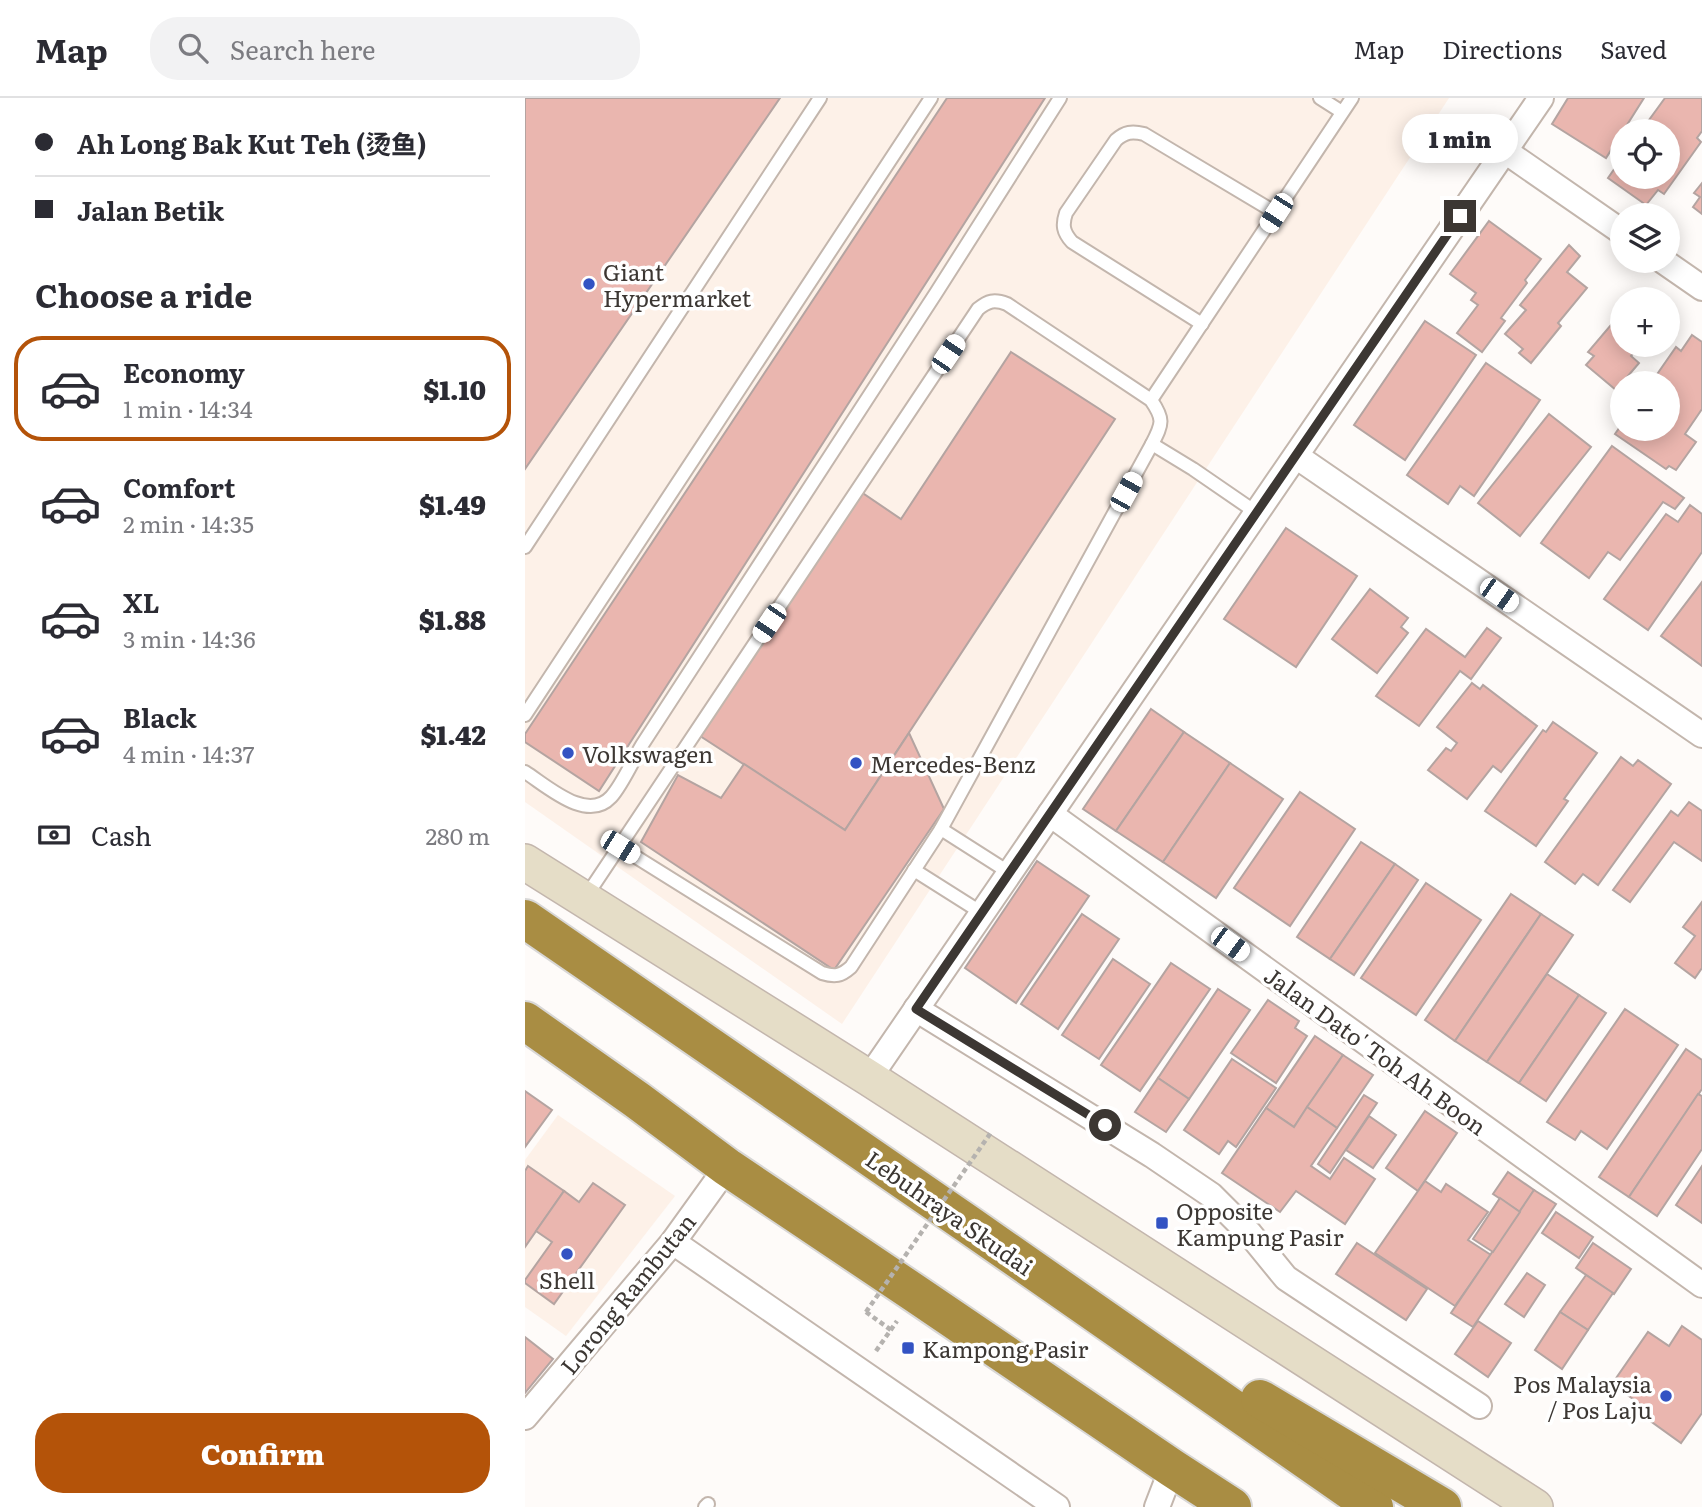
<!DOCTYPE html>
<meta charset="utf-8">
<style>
body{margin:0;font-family:Literata,"Noto Sans SC",serif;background:#f2f2f3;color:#2b2b33;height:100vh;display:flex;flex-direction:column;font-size:26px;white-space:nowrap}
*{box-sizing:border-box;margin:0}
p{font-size:23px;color:#7c7c81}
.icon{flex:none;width:38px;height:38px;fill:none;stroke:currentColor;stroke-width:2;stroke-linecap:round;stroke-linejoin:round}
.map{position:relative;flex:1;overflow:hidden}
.panel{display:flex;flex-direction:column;background:#fff;width:525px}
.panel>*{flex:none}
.top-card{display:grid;align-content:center;height:154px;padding:0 35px;background:#fff}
.tools{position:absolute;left:1085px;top:21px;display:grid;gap:14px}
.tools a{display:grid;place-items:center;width:70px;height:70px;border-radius:50%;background:#fff;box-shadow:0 4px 18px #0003;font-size:35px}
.end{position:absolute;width:32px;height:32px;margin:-16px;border:9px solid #3c3733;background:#fff;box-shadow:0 0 0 4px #fff}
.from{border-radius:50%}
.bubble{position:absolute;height:49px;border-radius:24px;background:#fff;box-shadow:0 4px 18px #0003;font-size:23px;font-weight:800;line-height:49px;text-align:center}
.car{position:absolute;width:21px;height:42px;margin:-21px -10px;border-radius:9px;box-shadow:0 0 5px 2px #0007;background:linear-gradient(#fff 24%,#345 0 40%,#fff 0 76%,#345 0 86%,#fff 0)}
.top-card b{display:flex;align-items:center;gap:24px;height:66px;font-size:26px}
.top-card b+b{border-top:2px solid #e1e1e2}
.top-card i{width:18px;height:18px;background:#2b2b33}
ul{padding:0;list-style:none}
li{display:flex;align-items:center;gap:21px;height:105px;margin:0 14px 10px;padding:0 21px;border:4px solid transparent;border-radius:28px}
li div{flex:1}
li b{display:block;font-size:26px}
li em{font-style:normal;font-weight:800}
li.active{border-color:#b45309}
li>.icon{width:63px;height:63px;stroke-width:1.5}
h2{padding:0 35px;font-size:32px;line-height:84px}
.pay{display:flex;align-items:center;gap:18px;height:77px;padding:0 35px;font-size:26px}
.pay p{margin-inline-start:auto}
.primary-button{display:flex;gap:14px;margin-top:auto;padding:14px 35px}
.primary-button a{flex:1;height:80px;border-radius:28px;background:#b45309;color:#fff;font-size:28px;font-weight:800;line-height:80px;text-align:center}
header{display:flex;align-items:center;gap:42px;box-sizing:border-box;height:98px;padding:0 35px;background:#fff;border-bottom:2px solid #e1e1e2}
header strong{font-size:33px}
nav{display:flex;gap:38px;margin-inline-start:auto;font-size:24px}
.search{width:490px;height:63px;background:#f2f2f3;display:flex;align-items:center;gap:18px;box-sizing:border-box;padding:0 24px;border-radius:28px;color:#7c7c81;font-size:26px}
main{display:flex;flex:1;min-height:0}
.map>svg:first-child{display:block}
.built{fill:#fdf1e8}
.building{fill:#eab6af;stroke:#b4a4a1;stroke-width:2}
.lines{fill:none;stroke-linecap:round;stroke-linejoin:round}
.lane-casing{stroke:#c3b6ad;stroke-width:16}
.street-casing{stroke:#c3b6ad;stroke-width:28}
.secondary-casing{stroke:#c3b6ad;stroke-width:38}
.highway-casing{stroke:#d8d7d6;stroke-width:42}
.path{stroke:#b5b2af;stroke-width:4.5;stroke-dasharray:5 3.5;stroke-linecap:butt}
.lane{stroke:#fff;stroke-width:12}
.street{stroke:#fff;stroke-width:24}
.secondary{stroke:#e5ddc7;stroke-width:35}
.highway{stroke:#a98d43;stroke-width:38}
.path-bridge{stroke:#b5b2af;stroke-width:4.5;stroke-dasharray:5 3.5;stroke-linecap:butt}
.route{stroke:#3c3733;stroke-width:9}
.poi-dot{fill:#3353c3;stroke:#fff;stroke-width:2.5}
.labels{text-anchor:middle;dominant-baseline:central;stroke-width:7;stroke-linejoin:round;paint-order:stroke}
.poi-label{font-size:23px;fill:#3c3733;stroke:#fff;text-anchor:start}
.street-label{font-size:23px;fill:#3c3733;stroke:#fff}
</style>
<header>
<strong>Map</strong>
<div class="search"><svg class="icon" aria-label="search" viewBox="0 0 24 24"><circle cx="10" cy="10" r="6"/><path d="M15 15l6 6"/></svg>Search here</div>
<nav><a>Map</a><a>Directions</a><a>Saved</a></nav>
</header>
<main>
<section class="panel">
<div class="top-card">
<b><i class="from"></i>Ah Long Bak Kut Teh (烫鱼)</b>
<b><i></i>Jalan Betik</b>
</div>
<h2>Choose a ride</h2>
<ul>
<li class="active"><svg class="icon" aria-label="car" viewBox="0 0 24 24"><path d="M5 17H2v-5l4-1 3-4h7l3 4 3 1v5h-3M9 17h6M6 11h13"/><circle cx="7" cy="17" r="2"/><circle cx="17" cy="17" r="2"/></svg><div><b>Economy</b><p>1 min · 14:34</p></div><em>$1.10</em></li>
<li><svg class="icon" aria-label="car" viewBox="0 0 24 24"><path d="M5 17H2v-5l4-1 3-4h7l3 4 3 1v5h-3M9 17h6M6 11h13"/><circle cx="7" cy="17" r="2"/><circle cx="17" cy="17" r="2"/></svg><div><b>Comfort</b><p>2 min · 14:35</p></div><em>$1.49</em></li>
<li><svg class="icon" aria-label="car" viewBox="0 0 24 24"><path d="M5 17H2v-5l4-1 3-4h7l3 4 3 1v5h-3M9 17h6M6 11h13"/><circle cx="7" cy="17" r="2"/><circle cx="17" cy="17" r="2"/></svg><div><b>XL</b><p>3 min · 14:36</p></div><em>$1.88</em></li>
<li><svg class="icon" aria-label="car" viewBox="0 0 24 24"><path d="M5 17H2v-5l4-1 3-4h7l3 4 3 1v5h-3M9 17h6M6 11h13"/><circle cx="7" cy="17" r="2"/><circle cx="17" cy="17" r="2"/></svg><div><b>Black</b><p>4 min · 14:37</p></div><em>$1.42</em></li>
</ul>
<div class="pay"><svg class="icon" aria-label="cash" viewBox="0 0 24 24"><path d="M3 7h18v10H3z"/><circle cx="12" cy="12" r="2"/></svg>Cash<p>280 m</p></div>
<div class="primary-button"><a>Confirm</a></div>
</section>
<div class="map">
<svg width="1177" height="1409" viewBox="0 0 1177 1409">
<rect width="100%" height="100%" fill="#fefbf9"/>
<g class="built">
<polygon points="0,0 924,0 317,926 0,704"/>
<polygon points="33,1017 150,1098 41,1238 0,1209 0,1062"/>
</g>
<g class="building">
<polygon points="0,0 255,0 0,371"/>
<polygon points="422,0 520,0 74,693 0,644 0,636"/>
<polygon points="1043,0 1119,0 1081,60 1027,26"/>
<polygon points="1140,0 1177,0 1177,33 1172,40 1176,44 1139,96 1133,92 1121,107 1083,80 1097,60 1097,79 1143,79 1143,33 1116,33"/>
<polygon points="1177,85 1177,116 1168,109 1175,99 1169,95"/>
<polygon points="964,123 1016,161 1000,182 1002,185 976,220 980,223 957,254 932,235 953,207 946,202 951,195 925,176"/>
<polygon points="1044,147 1055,158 1042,174 1062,190 1033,225 1036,228 1006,265 994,255 998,251 980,236 1001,212 995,207"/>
<polygon points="1097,214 1097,247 1115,247 1106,258 1114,265 1091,292 1061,267 1069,258 1063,254"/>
<polygon points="900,223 951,257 880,362 829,327"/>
<polygon points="1167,237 1177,244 1177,311 1160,336 1171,344 1151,372 1144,368 1141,371 1090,336 1097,326 1097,331 1143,331 1143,285 1126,285 1151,249 1156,253"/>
<polygon points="486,254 590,321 320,732 172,636 333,392 376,421"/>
<polygon points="961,265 1015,302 949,398 935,388 923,406 882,377"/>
<polygon points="1024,316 1066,349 995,438 953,405"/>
<polygon points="1087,348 1159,400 1150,411 1138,404 1095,462 1083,454 1064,480 1016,445"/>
<polygon points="1165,407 1177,416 1177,454 1123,532 1079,501 1141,416 1153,424"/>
<polygon points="761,430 832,478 771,569 699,521"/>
<polygon points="1177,484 1177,568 1136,538"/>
<polygon points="845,491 883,520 876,529 883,535 852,575 807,541"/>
<polygon points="962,530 976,540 946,581 935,573 894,628 851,598 901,531 940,559"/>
<polygon points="947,585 955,591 958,587 1012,628 976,674 968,668 942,701 903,672 921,650 926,653 932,645 912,629"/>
<polygon points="626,611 659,634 591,733 558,711"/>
<polygon points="1028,624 1072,655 1039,701 1043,703 1011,748 960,713 1018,632 1021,634"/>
<polygon points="659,634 705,665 638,764 591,733"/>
<polygon points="384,635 419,711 309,872 116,744 153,677 196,700 219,666 320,732"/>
<polygon points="1096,659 1108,668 1113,662 1146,686 1073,787 1058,776 1050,786 1020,764"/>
<polygon points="705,665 758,701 691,800 638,764"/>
<polygon points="775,694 830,731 765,828 709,790"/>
<polygon points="1164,704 1177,713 1177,763 1149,744 1105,804 1088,792 1146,713 1153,718"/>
<polygon points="836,744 870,766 805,861 772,839"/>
<polygon points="512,763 564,798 491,905 440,870"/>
<polygon points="870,766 893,782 829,877 805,861"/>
<polygon points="901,785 956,822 891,917 836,880"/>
<polygon points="986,796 1016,816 930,943 900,922"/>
<polygon points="1177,804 1177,870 1170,880 1150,865 1170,838 1158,829"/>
<polygon points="557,816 594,841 533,931 496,906"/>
<polygon points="1016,816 1048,837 962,964 930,943"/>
<polygon points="588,861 625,886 574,961 537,937"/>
<polygon points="646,865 685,891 615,993 576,967"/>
<polygon points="1022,876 1054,897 994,985 962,964"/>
<polygon points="693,891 725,912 664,1001 633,980"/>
<polygon points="1054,897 1081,915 1021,1003 994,985"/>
<polygon points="743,902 774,923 770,930 782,938 751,985 706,955"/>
<polygon points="1100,911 1153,947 1082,1051 1056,1033 1050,1042 1022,1024"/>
<polygon points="790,938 818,957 769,1029 741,1010"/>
<polygon points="1161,951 1177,962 1177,991 1104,1099 1074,1079"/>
<polygon points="818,957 848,977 812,1030 782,1009"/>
<polygon points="707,961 751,990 711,1049 703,1043 694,1056 659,1032"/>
<polygon points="633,980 664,1001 641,1034 610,1014"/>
<polygon points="0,993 27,1012 0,1049"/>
<polygon points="1173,996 1177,998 1177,1051 1132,1118 1104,1099"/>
<polygon points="839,997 852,1005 805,1075 793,1066"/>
<polygon points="782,1009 812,1030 786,1068 805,1081 819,1060 850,1081 820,1126 771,1093 755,1114 697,1075 741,1010 769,1029"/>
<polygon points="900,1013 932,1035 893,1093 861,1070"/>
<polygon points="844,1018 871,1037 848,1070 821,1052"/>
<polygon points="3,1068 39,1093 0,1149 0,1073"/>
<polygon points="1177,1068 1177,1125 1151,1107"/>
<polygon points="983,1074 1009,1092 995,1114 968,1096"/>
<polygon points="900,1083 916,1094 921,1086 963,1114 943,1142 966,1157 930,1208 850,1155"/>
<polygon points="68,1085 100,1107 29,1206 0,1185 0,1182 27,1144 11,1133 39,1093 54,1104"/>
<polygon points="1009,1092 1031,1106 948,1229 926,1215"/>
<polygon points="975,1100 995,1114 968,1154 948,1141"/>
<polygon points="1031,1114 1068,1139 1054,1160 1017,1135"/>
<polygon points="832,1145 902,1191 881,1222 811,1176"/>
<polygon points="1068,1145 1106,1171 1089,1196 1051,1170"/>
<polygon points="1002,1175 1020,1187 999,1219 980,1206"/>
<polygon points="1061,1177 1088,1195 1063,1232 1035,1214"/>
<polygon points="1035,1214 1063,1232 1037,1271 1010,1252"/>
<polygon points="953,1223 986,1245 963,1279 930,1256"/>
<polygon points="1157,1228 1177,1242 1177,1315 1156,1345 1117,1317 1122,1311 1087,1286 1123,1234 1144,1248"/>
<polygon points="0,1239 28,1261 0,1295"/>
</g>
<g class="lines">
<defs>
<g id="lane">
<polyline points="795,0 817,14"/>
<path d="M677 226 547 144C538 134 537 127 541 115L591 42C600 34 607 33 619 36L751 115"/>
<polyline points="626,302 827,0"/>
<polyline points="627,346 668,371 732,415"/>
<polyline points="0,449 295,0"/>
<polyline points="0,617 406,0"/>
<path d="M0 674C22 688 62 725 86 699 97 687 108 662 117 647L411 195 535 0"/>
<polyline points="416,731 485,775"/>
<polyline points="389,772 457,815"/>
<path d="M60 800 453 211C463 203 469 201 482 206L626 302C639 321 638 325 627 346L416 731 326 869C316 878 310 879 297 875L95 749"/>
<polyline points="180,1409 183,1406"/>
</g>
<g id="street">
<polyline points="980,53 1097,134"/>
<polyline points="1138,163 1177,190"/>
<polyline points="771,358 1177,637"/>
<polyline points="525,716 1177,1187"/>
<polyline points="391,911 627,1057 686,1097 725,1136 761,1180 954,1308"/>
<polyline points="344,980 1016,0"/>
<polyline points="148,1144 532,1409"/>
<polyline points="0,1319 148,1144 202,1069"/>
<polyline points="632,1409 647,1370"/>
</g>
<polyline id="secondary" points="0,764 344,980 1010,1409"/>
<g id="highway">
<polyline points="0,821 444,1127 849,1409"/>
<polyline points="0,923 112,1002 202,1069 391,1196 647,1370 707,1409"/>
<polyline points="735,1301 917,1409"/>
</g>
</defs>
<use href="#lane" class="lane-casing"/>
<use href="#street" class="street-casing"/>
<use href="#secondary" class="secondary-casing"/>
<use href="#highway" class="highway-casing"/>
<g class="path">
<polyline points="341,1214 366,1232"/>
<polyline points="351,1253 372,1223"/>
</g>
<use href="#lane" class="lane"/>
<use href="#street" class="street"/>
<use href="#secondary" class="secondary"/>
<use href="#highway" class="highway"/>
<polyline class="path-bridge" points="341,1214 467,1033"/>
</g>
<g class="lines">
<polyline class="route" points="580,1027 391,911 935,118"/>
</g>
<g class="poi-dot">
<circle cx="64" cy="186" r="7"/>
<circle cx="43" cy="655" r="7"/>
<circle cx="331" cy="665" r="7"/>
<rect x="630" y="1118" width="14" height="14" rx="3.5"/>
<circle cx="42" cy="1156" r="7"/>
<rect x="376" y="1243" width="14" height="14" rx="3.5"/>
<circle cx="1141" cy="1298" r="7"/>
</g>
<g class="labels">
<g class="poi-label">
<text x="78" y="173">Giant<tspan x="78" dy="26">Hypermarket</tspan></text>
<text x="57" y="655">Volkswagen</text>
<text x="345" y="665">Mercedes-Benz</text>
<text x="651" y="1112">Opposite<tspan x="651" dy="26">Kampung Pasir</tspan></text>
<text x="42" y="1181" text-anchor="middle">Shell</text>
<text x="397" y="1250">Kampong Pasir</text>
<text x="1127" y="1285" text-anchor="end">Pos Malaysia<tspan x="1127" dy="26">/ Pos Laju</tspan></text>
</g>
<g class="street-label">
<text transform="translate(851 952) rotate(36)">Jalan Dato' Toh Ah Boon</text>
<text transform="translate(425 1114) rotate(35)">Lebuhraya Skudai</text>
<text transform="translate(102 1195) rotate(-51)">Lorong Rambutan</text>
</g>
</g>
</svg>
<div class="tools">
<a><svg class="icon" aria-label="locate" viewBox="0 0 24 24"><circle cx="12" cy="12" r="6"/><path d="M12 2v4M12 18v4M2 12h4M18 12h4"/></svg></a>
<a><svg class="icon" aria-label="layers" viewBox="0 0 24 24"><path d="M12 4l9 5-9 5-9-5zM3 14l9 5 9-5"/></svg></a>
<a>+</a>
<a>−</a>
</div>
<i class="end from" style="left:580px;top:1027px"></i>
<i class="end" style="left:935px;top:118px"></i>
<div class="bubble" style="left:877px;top:16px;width:116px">1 min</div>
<i class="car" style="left:751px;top:115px;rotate:213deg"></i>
<i class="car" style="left:423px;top:256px;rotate:34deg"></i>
<i class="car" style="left:601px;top:394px;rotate:29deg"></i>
<i class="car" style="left:974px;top:497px;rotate:125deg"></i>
<i class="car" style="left:244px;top:525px;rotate:214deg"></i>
<i class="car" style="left:95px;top:749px;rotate:122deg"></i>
<i class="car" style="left:705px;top:846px;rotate:126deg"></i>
</div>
</main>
